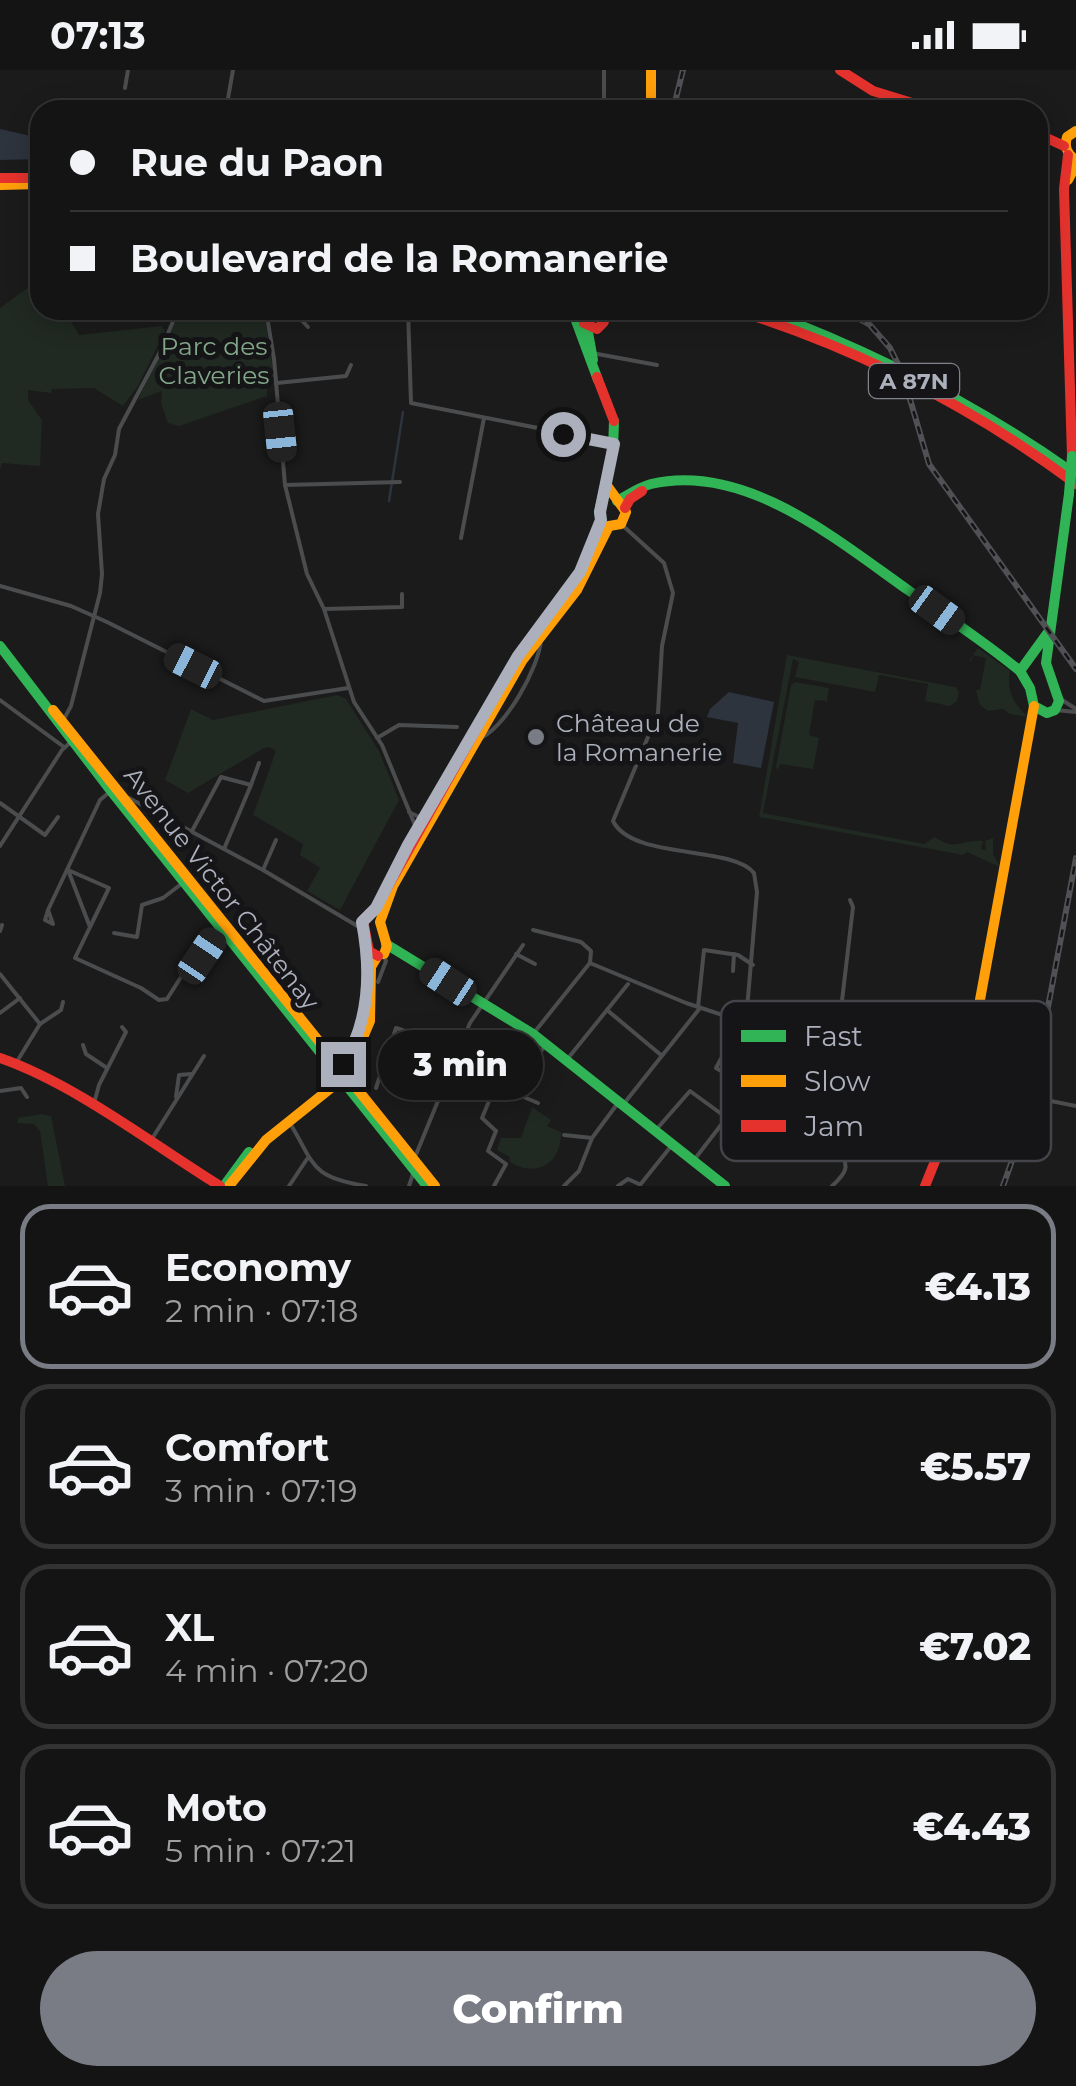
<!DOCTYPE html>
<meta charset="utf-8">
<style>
body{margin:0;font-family:Montserrat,sans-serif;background:#1d1d1d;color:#f1f3f6;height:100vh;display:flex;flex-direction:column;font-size:38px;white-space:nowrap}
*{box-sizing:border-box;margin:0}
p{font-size:32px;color:#9d9ea0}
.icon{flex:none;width:55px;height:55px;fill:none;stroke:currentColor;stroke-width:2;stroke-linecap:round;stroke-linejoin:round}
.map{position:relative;height:1116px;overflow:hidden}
.drawer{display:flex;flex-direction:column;background:#141414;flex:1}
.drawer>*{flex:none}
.top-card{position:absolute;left:30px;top:30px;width:1018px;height:220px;border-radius:30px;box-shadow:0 5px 25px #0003,0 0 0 2px #333334;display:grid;align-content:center;height:220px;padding:0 40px;background:#141414}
.end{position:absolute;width:45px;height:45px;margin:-22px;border:12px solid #acb0bc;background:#111;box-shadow:0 0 0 5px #111}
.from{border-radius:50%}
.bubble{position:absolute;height:70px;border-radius:35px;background:#141414;box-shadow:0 5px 25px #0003,0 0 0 2px #333334;font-size:32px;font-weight:800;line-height:70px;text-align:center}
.car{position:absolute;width:30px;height:60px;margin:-30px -15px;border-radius:12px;box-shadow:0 0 8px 2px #0007;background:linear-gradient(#222 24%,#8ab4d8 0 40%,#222 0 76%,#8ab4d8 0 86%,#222 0)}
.top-card b{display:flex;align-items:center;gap:35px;height:95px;font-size:38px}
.top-card b+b{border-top:2px solid #333334}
.top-card i{width:25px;height:25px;background:#f1f3f6}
ul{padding:18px 0 0;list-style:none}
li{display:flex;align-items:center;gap:30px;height:165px;margin:0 20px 15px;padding:0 20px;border:5px solid #333334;border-radius:30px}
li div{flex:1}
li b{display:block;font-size:38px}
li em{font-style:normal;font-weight:800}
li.selected{border-color:#797c84}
li>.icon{width:90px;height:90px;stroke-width:1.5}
.button{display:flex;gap:20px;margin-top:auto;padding:20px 40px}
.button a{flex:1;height:115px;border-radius:60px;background:#797c84;color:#fff;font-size:40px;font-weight:800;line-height:115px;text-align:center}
.status{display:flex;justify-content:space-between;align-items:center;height:70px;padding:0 50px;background:#141414;direction:ltr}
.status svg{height:28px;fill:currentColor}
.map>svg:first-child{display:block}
.green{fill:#202922}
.water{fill:#2d343e}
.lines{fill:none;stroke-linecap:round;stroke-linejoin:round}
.stream{stroke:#2d343e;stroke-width:2.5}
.street{stroke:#4b4c4e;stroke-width:4}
.fast{stroke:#30b455;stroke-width:10}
.slow{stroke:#ff9f0a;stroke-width:10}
.jam{stroke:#e5322d;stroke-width:10}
.rail-casing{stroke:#505154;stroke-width:6}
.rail{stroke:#151517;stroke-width:2.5;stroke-dasharray:8;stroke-linecap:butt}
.fast-bridge{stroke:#30b455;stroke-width:10}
.route{stroke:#acb0bc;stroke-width:12}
.poi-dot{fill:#797c84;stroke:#151517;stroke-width:4}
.labels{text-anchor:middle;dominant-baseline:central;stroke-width:10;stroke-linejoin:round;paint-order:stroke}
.shield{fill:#151517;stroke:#7f828a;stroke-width:2.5}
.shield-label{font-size:22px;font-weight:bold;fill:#acb0bc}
.park-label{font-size:25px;fill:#83a789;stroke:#151517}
.poi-label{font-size:25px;fill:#acb0bc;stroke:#151517;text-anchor:start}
.street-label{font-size:25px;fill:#acb0bc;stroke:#151517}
.key{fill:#151517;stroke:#424449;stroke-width:2.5}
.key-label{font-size:28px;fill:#acb0bc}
</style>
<div class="status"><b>07:13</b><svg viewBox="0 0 49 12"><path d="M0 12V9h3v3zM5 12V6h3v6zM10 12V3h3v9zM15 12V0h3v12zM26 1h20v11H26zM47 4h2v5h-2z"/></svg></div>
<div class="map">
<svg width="1076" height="1116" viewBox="0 0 1076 1116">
<rect width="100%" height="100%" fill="#1b1b1b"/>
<g class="green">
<polygon points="40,209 40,240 64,240 79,265 162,256 165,261 138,316 123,336 94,318 52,319 51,323 28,320 28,330 42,350 40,396 2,393 0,400 0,238"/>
<polygon points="181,240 264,240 275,314 267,318 267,326 179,356 168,353 161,333 162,321 138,330"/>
<path d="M978 578 1010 601C1006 620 1014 635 1028 647L1010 644 1003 639 988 641 980 635 976 620H980L986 588 973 585 971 592 970 589Z"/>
<path d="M787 585 955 617 959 621 957 631 950 636 925 631 928 614 879 605 875 622 795 607 799 592 793 589 763 743 924 774 935 767C955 782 962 769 983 771L981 779 986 780 985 771 993 768V784L1000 797 967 782 963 785 759 747Z"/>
<polygon points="795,612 829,618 827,631 815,630 809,665 819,668 813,699 780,694 778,700 776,697 791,615"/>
<polygon points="337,625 346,629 379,681 399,730 340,840 307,821 320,798 300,785 303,774 253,745 276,681 270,677 264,678 188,723 165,710 191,639 213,650"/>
<path d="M532 1037 551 1050 547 1056 561 1062C562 1094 534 1109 509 1091L510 1087 497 1080 501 1068H521Z"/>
<polygon points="42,1044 51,1046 65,1116 48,1116 40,1061 34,1054 18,1053 18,1048"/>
</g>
<g class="water">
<polygon points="0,59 40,68 40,89 0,90"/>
<polygon points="729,622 774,632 761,698 733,693 738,653 707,647 710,639"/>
</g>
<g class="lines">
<polyline class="stream" points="389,431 403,342"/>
<g class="street">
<polyline points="125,18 128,0"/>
<polyline points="226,40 233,0"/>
<polyline points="604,40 604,0"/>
<polyline points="266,240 274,289 285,415 307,504 324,539 354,632 382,675 417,760"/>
<polyline points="292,240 308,257"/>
<polyline points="408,240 411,333 614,373"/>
<polyline points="592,283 657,295"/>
<polyline points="277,313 346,306 351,295"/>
<polyline points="285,415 400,412"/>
<path d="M621 454 664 493 673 523 662 576 658 643 613 751C632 790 732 775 754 803L757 822 746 951"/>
<polyline points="461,468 484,348"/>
<polyline points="0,516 71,536 107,552 264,631 348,618"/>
<polyline points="324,539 402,537 402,524"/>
<polyline points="1059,628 1076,639"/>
<polyline points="0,630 64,677"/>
<polyline points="1055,640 1076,642"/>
<polyline points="65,647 71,636 100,523 102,504 98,444 104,409 115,385 119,359 159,284 178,240"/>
<polyline points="377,668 399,655 457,657"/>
<path d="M476 670C504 662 540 596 541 569"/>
<polyline points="251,715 259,693"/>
<polyline points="129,728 263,800 364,860"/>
<polyline points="0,733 45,765 58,747"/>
<polyline points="409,742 423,749 424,754"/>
<polyline points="192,761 221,707 251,715 224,779"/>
<polyline points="0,776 62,680 73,670"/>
<polyline points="68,800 90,857 75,888 141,918 159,930 167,929 181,907 194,897 221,858"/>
<polyline points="68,800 109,818 90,857"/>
<polyline points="263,800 276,770"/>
<polyline points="48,840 53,854 45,850 48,840 100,730 112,720"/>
<polyline points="533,860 581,872 591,881 590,893"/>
<polyline points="0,861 2,855"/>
<polyline points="114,863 137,867 142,835 163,828 184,812"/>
<polyline points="516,884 535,894"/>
<polyline points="590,893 686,933 817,976 958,1012"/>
<polyline points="733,901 734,884"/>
<polyline points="0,904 40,954 16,993"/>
<polyline points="378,912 386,891 383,885"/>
<polyline points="698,937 704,880 738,885 753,895"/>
<polyline points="607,940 661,985"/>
<polyline points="0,943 20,928"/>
<polyline points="742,950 716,998 747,1016"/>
<polyline points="40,954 61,940 63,932"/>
<polyline points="533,964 589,894"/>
<polyline points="83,975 86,984 107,998"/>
<polyline points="836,982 853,837 850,830"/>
<polyline points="387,988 406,992 418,964"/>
<polyline points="565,992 628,914"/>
<polyline points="757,998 852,1042"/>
<polyline points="971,1015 1076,1036"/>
<polyline points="376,1018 396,958 459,979"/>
<polyline points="511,1019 545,976"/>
<polyline points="0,1021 21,1018 27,1027"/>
<polyline points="176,1027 179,1005 191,1004"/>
<polyline points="900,1029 947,1060"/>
<polyline points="762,1034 838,1071"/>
<polyline points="622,1036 700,938"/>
<polyline points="93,1037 99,1015 126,962 122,957"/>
<polyline points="772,1039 785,1011"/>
<path d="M288 1050C315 1093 308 1107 366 1116"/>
<polyline points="655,1061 690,1021 727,1048"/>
<polyline points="564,1065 592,1068"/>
<polyline points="150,1072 204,986"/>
<polyline points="415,1087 470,953 523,875"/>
<polyline points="694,1090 738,1033 774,961"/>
<polyline points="640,1115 672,1075"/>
<polyline points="289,1116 307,1089"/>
<polyline points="409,1116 414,1101"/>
<polyline points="494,1116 506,1094 488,1081 496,1061 482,1048 494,1019 500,1017 538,1033"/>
<polyline points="564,1116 579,1101 592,1068 618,1033"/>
<polyline points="618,1116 628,1109 639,1114"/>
<path d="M832 1116C855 1095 843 1094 838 1071L878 994"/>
</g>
<g class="fast">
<polyline points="572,240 598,310"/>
<path d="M761 240C874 282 978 335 1076 405"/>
<polyline points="587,257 593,290"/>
<path d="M617 431C628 425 639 417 651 414 745 392 837 470 908 520 945 546 984 571 1020 601"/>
<polyline points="547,546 580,502 601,450 599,442 613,381 614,351"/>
<polyline points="1049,561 1020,601 1030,618 1034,636 1047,643 1055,640 1059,631 1046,593 1069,424"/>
<polyline points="0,576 111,721 427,1116"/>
<polyline points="386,874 533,964 725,1116"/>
<circle cx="965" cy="1012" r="6"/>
<polyline points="326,1021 361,960 367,931 367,879"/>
<polyline points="224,1116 249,1082"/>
</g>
<g class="slow">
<polyline points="651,0 651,40"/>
<path d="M1076 61 1067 67C1064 77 1067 84 1076 90"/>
<polyline points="1068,110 1076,95"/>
<polyline points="0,115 40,114"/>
<polyline points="581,240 584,244"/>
<polyline points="716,240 738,245"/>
<polyline points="605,247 613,240"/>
<polyline points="608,417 626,442 621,454 609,456"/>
<polyline points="53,640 435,1116"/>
<polyline points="384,884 387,876 380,852 393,816 522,591 577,520 609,456"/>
<polyline points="966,1006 1034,636"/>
<polyline points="229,1116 266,1070 347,1005 370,951 371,897 377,887"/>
</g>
<g class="jam">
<polyline points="840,0 873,21 935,40"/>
<polyline points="1038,64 1064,76"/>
<polyline points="1068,85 1064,119 1072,386"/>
<polyline points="0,108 40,108"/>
<path d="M735 240C860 279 971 336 1076 414"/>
<polyline points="586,241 584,253 597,259 604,252 601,240"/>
<polyline points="597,307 614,351"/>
<polyline points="625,438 630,429 642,421"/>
<polyline points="378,886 369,881 363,850 376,838 518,585 547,546"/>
<path d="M0 988C75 1014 152 1074 220 1116"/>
<polyline points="925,1116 964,1019"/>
</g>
<defs>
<g id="rail">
<polyline points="673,40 683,0"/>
<polyline points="844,240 870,255 890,278 902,302 929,394 1076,599"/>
<polyline points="1003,1116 1027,1049 1076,788"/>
</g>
</defs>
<use href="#rail" class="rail-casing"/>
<use href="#rail" class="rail"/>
<polyline class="fast-bridge" points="1069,424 1072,386"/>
</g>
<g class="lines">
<path class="route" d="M343 994C371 950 371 899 362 852L376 838 408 775 518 586 580 502 601 450 600 442 614 374 563 364"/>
</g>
<circle class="poi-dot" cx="536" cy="667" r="10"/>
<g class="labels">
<rect class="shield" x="869" y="294" width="90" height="34" rx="8"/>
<g class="shield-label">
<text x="914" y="311">A 87N</text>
</g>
<g class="park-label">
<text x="214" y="276">Parc des<tspan x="214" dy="29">Claveries</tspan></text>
</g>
<g class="poi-label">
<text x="556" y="653">Château de<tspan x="556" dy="29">la Romanerie</tspan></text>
</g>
<g class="street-label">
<text transform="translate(222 818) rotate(52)">Avenue Victor Châtenay</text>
</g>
</g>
<rect x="721" y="931" width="330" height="160" rx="15" class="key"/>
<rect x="741" y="960" width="45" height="12" fill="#30b455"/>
<rect x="741" y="1005" width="45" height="12" fill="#ff9f0a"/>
<rect x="741" y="1050" width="45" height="12" fill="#e5322d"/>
<g class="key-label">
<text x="804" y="976">Fast</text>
<text x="804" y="1021">Slow</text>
<text x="804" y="1066">Jam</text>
</g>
</svg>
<i class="end from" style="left:563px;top:364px"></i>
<i class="end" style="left:343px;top:994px"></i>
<div class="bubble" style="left:378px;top:960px;width:165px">3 min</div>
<i class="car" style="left:280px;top:362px;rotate:174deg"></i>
<i class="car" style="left:937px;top:540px;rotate:126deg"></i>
<i class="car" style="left:193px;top:596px;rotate:297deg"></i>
<i class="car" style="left:202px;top:886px;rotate:34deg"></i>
<i class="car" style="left:448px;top:912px;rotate:303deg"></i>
<div class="top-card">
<b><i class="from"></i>Rue du Paon</b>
<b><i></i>Boulevard de la Romanerie</b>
</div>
</div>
<section class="drawer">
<ul>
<li class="selected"><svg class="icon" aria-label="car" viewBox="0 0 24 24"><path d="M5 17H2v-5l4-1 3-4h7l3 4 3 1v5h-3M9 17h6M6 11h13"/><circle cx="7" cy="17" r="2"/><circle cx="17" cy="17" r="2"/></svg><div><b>Economy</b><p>2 min · 07:18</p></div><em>€4.13</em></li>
<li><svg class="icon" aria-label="car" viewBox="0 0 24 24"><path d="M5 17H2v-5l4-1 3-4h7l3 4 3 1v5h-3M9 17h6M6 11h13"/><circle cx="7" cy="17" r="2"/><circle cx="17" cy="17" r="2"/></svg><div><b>Comfort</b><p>3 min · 07:19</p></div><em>€5.57</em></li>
<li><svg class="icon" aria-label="car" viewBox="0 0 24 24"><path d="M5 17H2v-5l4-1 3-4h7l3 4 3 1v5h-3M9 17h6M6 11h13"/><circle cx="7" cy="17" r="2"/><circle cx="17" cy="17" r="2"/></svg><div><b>XL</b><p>4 min · 07:20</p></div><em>€7.02</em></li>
<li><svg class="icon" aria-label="car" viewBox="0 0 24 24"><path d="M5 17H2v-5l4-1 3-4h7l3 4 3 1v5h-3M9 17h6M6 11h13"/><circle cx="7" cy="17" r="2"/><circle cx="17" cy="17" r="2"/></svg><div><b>Moto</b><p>5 min · 07:21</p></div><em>€4.43</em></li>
</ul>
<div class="button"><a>Confirm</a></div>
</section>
